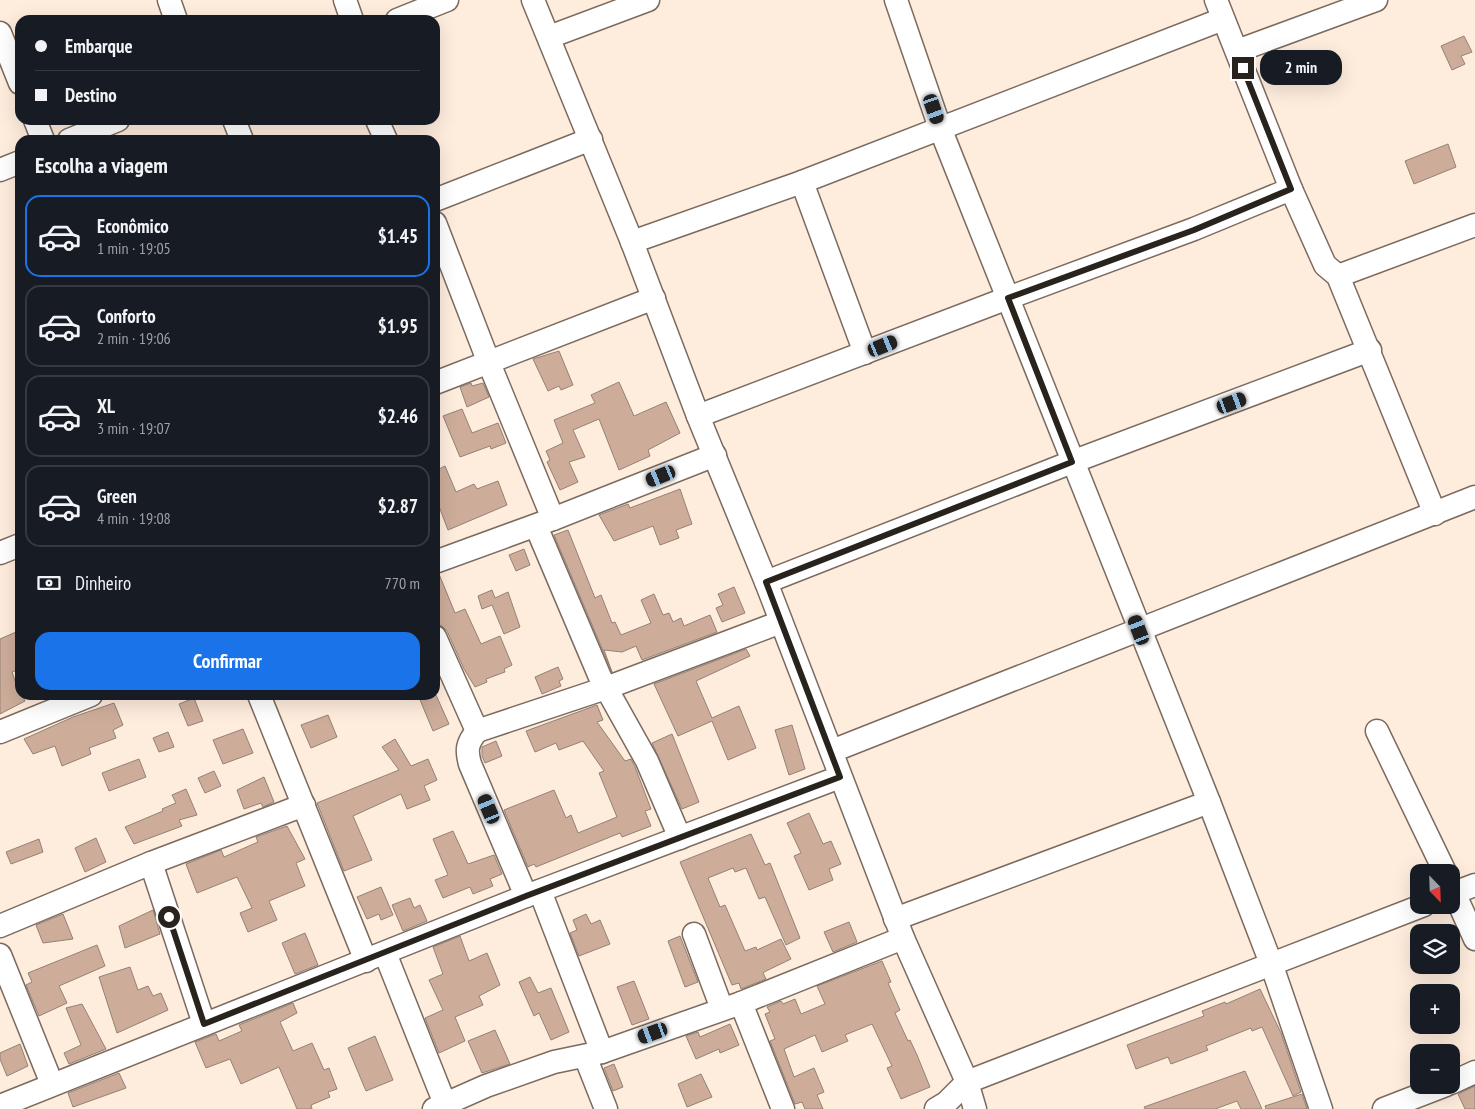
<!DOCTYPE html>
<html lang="pt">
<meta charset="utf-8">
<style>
body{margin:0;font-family:"PT Sans Narrow",sans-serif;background:#20242c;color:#f1f3f6;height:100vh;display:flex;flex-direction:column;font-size:19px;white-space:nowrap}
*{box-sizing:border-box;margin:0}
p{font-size:16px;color:#9ea1a6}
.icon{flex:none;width:28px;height:28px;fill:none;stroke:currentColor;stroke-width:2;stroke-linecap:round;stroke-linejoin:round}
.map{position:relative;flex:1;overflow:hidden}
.side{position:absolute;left:15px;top:135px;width:425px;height:565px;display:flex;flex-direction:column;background:#171b24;border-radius:15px;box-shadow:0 5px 20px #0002}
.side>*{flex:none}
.banner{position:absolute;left:15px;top:15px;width:425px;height:110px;border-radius:15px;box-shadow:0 5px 20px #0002;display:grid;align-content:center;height:110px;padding:0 20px;background:#171b24}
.needle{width:32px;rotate:157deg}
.fabs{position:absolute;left:1410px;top:864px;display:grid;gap:10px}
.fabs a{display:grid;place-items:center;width:50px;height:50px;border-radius:10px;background:#171b24;box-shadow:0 5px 20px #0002;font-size:25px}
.end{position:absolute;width:22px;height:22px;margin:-11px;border:6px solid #29231d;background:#fff;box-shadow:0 0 0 2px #fff}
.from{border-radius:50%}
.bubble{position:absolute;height:35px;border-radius:15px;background:#171b24;box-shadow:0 5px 20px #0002;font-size:16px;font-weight:700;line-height:35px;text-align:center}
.car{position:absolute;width:15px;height:30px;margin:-15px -8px;border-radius:6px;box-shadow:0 0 4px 1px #0007;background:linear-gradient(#222 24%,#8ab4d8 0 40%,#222 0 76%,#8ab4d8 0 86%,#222 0)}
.banner b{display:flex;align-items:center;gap:18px;height:48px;font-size:19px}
.banner b+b{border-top:1px solid #363941}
.banner i{width:12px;height:12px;background:#f1f3f6}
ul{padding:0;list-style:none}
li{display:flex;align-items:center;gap:15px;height:82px;margin:0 10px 8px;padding:0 10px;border:2px solid #363941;border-radius:15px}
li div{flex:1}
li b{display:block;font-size:19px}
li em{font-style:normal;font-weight:700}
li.selected{border-color:#1a73e8}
li>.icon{width:45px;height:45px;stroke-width:1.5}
h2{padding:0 20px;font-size:22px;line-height:60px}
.pay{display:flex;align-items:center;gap:12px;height:55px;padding:0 20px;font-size:19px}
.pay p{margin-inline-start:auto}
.button{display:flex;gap:10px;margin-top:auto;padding:10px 20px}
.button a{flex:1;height:58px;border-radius:15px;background:#1a73e8;color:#fff;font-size:20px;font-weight:700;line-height:58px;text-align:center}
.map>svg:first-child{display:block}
.building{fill:#cdad9a;stroke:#948176}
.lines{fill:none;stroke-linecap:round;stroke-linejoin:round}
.minor-casing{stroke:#7b6b5f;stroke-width:25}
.minor{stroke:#fff;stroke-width:22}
.route{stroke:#29231d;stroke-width:6}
</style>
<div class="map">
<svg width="1475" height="1109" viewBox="0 0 1475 1109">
<rect width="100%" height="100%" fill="#feecdd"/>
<g class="building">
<polygon points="1464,36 1472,52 1461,56 1465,64 1452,70 1441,46"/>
<polygon points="1448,144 1456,167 1414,184 1405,161"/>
<polygon points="559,351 573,385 561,390 559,386 548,391 533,359"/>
<polygon points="619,382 634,416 666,402 680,433 648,450 650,456 619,470 599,419 573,430 585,457 569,462 578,482 560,490 547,462 550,460 546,451 563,443 554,420 595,403 591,395"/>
<polygon points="471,383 472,386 483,383 489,397 467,407 460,387"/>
<polygon points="462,409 472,433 498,423 506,443 491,449 490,446 460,457 443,416"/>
<polygon points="445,466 456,492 474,484 477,489 498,481 507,505 448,530 435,496 435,471"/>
<polygon points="680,489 692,524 676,530 679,538 660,545 653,526 614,541 599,515 628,504 630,508"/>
<polygon points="568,530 595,598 601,595 612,623 615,622 621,635 651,623 641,600 654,594 663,615 669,613 673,622 681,618 684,626 710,615 717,632 642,660 636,646 622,652 604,650 612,672 554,535"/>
<polygon points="524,549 530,565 516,571 509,555"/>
<polygon points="439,574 455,613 465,609 481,644 500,636 512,665 504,669 505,672 486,679 487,682 475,687 464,669 447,631 442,626 435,624 435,575"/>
<polygon points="734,587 745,613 722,622 716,608 723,605 718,594"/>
<polygon points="492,590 495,598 508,592 520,627 504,634 492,605 482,609 478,596"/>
<polygon points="16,632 20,640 20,669 12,672 20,695 22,695 25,701 0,714 0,639"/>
<polygon points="746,649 750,656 696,681 712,718 739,706 756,748 728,760 712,721 678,736 654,684"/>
<polygon points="558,667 563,679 559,681 561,686 542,694 535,677"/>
<polygon points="418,695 436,695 449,724 433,731"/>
<polygon points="194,698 203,721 188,726 179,704"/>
<polygon points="114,703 123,725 113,730 116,738 89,748 91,754 62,766 55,746 33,754 24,739 73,717"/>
<polygon points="597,705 603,720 597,722 625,761 631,759 635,767 651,809 645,811 651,826 622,837 620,833 536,867 534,864 528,867 504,810 554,790 566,818 571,815 578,833 617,817 599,773 604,771 583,741 559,750 556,743 535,752 526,731"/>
<polygon points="328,715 337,737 311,748 301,725"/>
<polygon points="792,725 805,769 789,775 775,730"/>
<polygon points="243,729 253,753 223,764 213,740"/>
<polygon points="168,732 174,747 159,752 153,738"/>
<polygon points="672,734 699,802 682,809 652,743"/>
<polygon points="395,739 411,766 428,759 437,780 424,786 430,800 407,809 401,794 353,816 372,860 344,871 317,803 399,770 382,747"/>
<polygon points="496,741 502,756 485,763 482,756 482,747"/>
<polygon points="139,759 146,777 109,791 102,773"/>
<polygon points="214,771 221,786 205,793 198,778"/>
<polygon points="264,777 274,802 263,807 261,803 244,809 237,790"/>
<polygon points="186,789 197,815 179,820 182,826 134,844 125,827 163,811 162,809 176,803 172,795"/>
<polygon points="809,813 823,844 831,841 841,864 829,869 833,880 809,890 794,856 801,853 787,823"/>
<polygon points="287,826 305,859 296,863 305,886 269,901 277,920 248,932 240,913 252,908 237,877 197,893 186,864 221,850 224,857 258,842 256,837"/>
<polygon points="453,831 468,864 494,855 502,874 490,879 493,886 473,894 470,887 443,898 435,880 448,875 433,839"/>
<polygon points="751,834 765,865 770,863 800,938 786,945 765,897 759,899 746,868 735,872 733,868 708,878 720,907 725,905 745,951 756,947 757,950 781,939 791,959 766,971 763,973 766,979 741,989 739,983 732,985 680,862"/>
<polygon points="96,838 106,862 85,872 75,848"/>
<polygon points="39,839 43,852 11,864 6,852"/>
<polygon points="381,887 393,915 381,920 379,914 367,919 357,897"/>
<polygon points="410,898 414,908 420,905 427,921 403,931 392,905"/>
<polygon points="153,910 160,934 125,948 119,926"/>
<polygon points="63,914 73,939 43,943 36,925"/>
<polygon points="586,914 591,924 600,920 610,944 579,956 570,933 577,930 573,920"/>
<polygon points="849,922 857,942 833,952 824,932"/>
<polygon points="305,933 318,965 295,974 282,943"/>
<polygon points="460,936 469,961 487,953 500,985 479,996 483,1005 455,1017 465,1041 439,1053 425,1018 443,1010 429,980 443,974 433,947"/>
<polygon points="680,936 698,982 685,987 668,941"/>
<polygon points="97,945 105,966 59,986 67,1003 39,1016 26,985 32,982 28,973"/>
<polygon points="882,961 891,982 888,983 900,1010 895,1013 908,1041 910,1040 917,1055 930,1087 901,1099 887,1068 892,1066 872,1024 845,1035 848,1041 822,1052 815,1035 784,1049 794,1077 814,1068 824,1092 817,1095 823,1109 805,1109 802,1102 795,1104 770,1041 775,1039 765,1014 770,1012 767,1007 781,1001 783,1004 795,999 801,1014 825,1004 817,986"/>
<polygon points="130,967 138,990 148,986 153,996 161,993 168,1010 117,1033 99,977"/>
<polygon points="530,977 538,993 551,988 569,1032 551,1040 539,1013 534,1016 519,982"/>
<polygon points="634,981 649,1019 632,1025 617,987"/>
<polygon points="1260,989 1281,1033 1301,1092 1293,1096 1262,1027 1252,1031 1251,1028 1206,1046 1208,1050 1171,1064 1168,1057 1136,1069 1127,1045 1204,1016 1202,1011 1225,1002 1226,1004"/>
<polygon points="293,1003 297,1013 280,1022 293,1051 312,1043 324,1070 329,1068 337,1089 328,1092 330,1097 311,1105 312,1109 297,1109 279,1067 241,1084 230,1059 206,1068 195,1042 216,1034 219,1041 242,1031 239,1025"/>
<polygon points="82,1004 106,1049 69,1064 64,1053 81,1045 66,1008"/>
<polygon points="730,1024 739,1045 720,1053 719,1049 696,1059 686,1036 698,1032 700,1037"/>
<polygon points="495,1030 510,1064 482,1073 468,1041"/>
<polygon points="375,1036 393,1080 366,1091 348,1048"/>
<polygon points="20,1044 28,1066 7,1076 0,1059 0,1053"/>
<polygon points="614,1064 623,1087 613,1091 604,1068"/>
<polygon points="1245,1071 1262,1109 1241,1109 1237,1101 1215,1109 1145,1109 1144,1107"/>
<polygon points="119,1073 126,1088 73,1107 68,1093"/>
<polygon points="701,1074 712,1097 687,1107 678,1084"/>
<polygon points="1475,1086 1475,1109 1465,1109 1458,1094"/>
<polygon points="1302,1094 1307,1109 1266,1109 1265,1106"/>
</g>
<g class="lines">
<defs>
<g id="minor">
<polyline points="169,0 176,20"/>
<polyline points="345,0 352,20"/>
<polyline points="533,0 632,242 698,416 766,582 903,938 967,1082 975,1109"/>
<polyline points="896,0 940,128 1209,802 1272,966 1321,1109"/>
<polyline points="1216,0 1291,189 1325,265 1338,276 1435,514"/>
<polyline points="397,20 447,0"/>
<polyline points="0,33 20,83"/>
<polyline points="549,37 648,0"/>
<polyline points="1237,51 1376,0"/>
<polyline points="35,120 43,140"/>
<polyline points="234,120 242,140"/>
<polyline points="377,120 386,140"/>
<polyline points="69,140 118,120"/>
<polyline points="0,170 20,162"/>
<polyline points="802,182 865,353"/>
<polyline points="435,200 591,139"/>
<polyline points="435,223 489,363 553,519"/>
<polyline points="632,242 802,182 1223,19"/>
<polyline points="1338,276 1475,225"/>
<polyline points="435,383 654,298"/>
<polyline points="698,416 1008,298 1194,229 1291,189"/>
<polyline points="536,526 600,677 647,761 680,838"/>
<polyline points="0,553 20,545"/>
<polyline points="435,562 553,519 715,455"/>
<polyline points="766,582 1072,462 1370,350"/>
<path d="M435 637 477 731C467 743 466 750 470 764L526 896"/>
<polyline points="259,695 366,961"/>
<polyline points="477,731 606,688 781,622"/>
<polyline points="1377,731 1445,872"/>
<polyline points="0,732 91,695"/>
<polyline points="832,751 1475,497"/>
<polyline points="151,863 204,1024"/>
<polyline points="1451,886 1475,939"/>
<polyline points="540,891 602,1052"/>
<polyline points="1451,894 1475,885"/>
<polyline points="895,919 1209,802"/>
<polyline points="0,926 151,863 304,805"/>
<polyline points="694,934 722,1009"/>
<polyline points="385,953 445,1104"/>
<polyline points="0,955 52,1084"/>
<polyline points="741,1003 783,1109"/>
<polyline points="585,1056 606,1109"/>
<polyline points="1451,1083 1475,1072"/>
<polyline points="0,1106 526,896 840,777"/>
<polyline points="434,1109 486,1086 554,1062 602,1052 741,1003 903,938"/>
<polyline points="936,1109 946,1103 967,1082 1424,905"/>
<polyline points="1384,1109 1446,1085"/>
</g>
</defs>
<use href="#minor" class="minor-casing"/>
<use href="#minor" class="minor"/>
</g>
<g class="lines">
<polyline class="route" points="169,917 204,1024 526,896 840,777 766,582 1072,462 1008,298 1194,230 1291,189 1243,68"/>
</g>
</svg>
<div class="fabs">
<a><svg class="needle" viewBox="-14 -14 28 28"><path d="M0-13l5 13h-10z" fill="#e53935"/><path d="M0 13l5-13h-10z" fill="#9ea1a6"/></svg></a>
<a><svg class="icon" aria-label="layers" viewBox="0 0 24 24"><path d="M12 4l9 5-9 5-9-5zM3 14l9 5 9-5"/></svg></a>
<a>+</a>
<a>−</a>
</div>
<i class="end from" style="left:169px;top:917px"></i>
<i class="end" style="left:1243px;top:68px"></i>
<div class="bubble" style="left:1260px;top:50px;width:82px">2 min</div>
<i class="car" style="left:934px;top:109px;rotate:161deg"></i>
<i class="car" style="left:883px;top:346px;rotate:68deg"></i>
<i class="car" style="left:1232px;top:403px;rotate:69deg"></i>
<i class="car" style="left:661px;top:476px;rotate:248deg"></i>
<i class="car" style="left:1139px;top:630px;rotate:339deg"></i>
<i class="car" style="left:489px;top:809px;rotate:337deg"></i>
<i class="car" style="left:653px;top:1033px;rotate:250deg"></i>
<div class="banner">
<b><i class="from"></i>Embarque</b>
<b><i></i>Destino</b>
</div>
<section class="side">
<h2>Escolha a viagem</h2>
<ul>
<li class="selected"><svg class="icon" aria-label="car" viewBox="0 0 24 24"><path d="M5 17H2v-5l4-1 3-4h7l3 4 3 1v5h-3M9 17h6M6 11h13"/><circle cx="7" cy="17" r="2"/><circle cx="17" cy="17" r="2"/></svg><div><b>Econômico</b><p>1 min · 19:05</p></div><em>$1.45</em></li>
<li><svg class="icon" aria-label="car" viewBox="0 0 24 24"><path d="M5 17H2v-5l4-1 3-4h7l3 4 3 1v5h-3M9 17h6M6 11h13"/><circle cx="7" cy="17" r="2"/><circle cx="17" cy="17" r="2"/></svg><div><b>Conforto</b><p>2 min · 19:06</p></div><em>$1.95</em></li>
<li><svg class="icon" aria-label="car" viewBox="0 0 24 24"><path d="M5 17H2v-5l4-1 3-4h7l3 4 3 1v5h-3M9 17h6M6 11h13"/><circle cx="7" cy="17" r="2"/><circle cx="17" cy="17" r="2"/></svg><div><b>XL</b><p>3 min · 19:07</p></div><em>$2.46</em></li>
<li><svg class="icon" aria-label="car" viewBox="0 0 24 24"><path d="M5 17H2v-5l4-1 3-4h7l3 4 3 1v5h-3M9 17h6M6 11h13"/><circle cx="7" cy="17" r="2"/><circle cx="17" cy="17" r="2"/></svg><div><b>Green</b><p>4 min · 19:08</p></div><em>$2.87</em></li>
</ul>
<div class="pay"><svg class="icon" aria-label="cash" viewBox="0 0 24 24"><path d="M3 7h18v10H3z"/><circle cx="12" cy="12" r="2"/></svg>Dinheiro<p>770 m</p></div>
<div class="button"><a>Confirmar</a></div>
</section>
</div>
